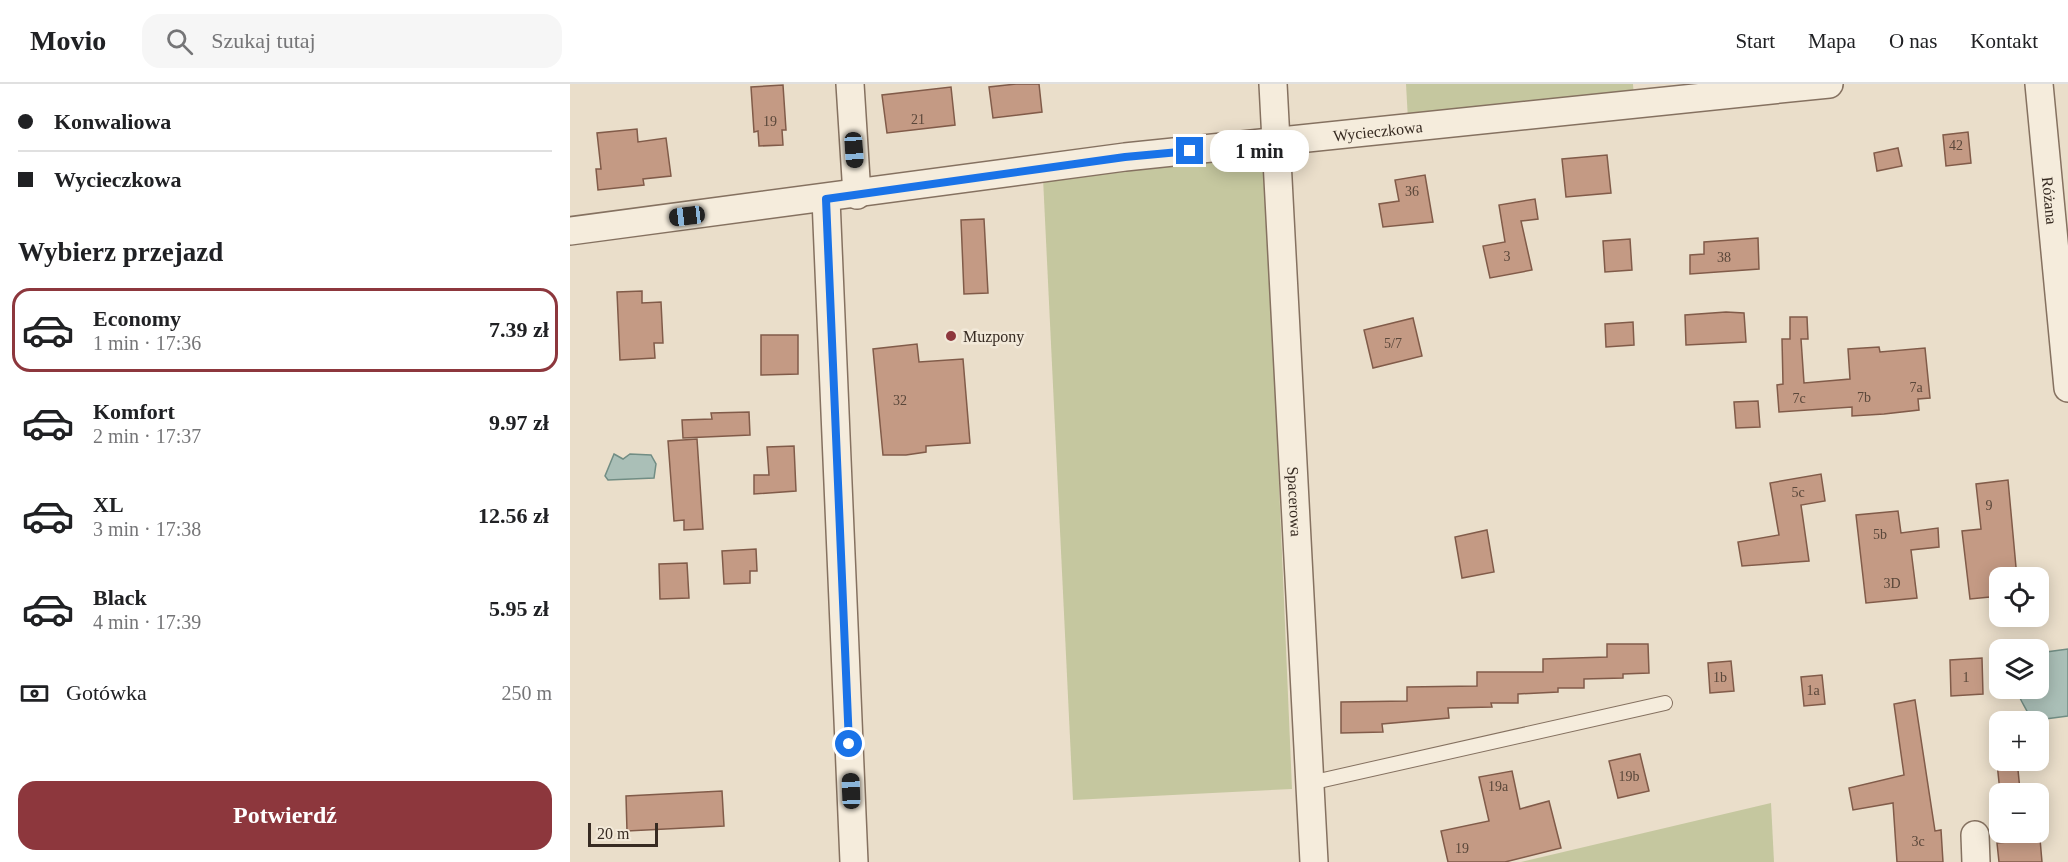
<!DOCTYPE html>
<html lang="pl">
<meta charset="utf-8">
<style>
body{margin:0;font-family:Georgia,serif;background:#f6f6f6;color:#202124;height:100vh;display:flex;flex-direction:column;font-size:22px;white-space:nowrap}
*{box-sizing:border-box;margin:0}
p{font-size:20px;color:#757577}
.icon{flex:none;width:33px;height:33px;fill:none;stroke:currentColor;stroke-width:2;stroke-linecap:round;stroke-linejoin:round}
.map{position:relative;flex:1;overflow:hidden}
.side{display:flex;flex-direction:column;background:#fff;width:570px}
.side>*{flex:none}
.top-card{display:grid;align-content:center;height:132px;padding:0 18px;background:#fff}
.buttons{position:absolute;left:1419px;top:483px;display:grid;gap:12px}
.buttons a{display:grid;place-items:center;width:60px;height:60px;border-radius:12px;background:#fff;box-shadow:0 3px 15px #0003;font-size:30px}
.scale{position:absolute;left:18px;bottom:15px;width:70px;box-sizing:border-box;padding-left:6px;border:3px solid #372b22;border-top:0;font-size:16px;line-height:21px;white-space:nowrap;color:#372b22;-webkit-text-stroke:4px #f2e9d9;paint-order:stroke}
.end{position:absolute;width:27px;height:27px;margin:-14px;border:8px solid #1a73e8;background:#fff;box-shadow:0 0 0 3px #fff}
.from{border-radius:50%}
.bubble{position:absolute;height:42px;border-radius:18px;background:#fff;box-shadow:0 3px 15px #0003;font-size:20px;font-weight:700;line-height:42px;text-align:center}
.car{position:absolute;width:18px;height:36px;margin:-18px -9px;border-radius:8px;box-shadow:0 0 4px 2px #0007;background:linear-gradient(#222 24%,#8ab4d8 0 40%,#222 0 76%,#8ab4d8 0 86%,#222 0)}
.top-card b{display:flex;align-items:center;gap:21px;height:57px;font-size:22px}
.top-card b+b{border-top:2px solid #e0e0e0}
.top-card i{width:15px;height:15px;background:#202124}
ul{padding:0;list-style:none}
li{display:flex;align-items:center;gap:18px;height:84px;margin:0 12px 9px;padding:0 6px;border:3px solid transparent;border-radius:18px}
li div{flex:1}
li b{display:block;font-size:22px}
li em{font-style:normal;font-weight:700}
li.current{border-color:#8d373d}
li>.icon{width:54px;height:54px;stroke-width:1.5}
h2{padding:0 18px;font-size:27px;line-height:72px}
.pay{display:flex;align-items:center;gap:15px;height:66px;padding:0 18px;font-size:22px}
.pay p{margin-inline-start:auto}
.action{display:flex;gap:12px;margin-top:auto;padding:12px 18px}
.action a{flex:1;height:69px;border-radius:18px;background:#8d373d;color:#fff;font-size:24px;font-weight:700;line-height:69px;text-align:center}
header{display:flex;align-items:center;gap:36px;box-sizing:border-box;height:84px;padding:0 30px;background:#fff;border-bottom:2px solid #e0e0e0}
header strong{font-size:28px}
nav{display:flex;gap:33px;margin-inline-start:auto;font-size:21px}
.search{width:420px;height:54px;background:#f6f6f6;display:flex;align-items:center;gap:15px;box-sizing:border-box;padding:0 21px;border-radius:18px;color:#757577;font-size:22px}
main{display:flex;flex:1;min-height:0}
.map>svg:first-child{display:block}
.green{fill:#c5c79f}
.water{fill:#aabfb7;stroke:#718d84;stroke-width:1.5}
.building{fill:#c49a84;stroke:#815b49;stroke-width:1.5}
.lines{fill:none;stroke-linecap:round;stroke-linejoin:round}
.service-casing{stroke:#857160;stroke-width:16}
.minor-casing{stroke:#857160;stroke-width:30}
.service{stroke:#f5ecdc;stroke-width:14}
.minor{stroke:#f5ecdc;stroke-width:27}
.route{stroke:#1a73e8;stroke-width:8}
.poi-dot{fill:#8d373d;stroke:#f2e9d9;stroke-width:2}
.labels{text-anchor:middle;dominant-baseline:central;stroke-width:5;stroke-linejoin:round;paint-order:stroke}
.number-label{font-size:14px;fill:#5a473a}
.street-label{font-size:16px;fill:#372b22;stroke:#f2e9d9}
.poi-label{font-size:16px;fill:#372b22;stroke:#f2e9d9;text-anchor:start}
</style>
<header>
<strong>Movio</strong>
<div class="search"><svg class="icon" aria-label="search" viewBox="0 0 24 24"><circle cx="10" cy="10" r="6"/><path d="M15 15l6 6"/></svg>Szukaj tutaj</div>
<nav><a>Start</a><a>Mapa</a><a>O nas</a><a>Kontakt</a></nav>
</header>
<main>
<section class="side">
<div class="top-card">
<b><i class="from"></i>Konwaliowa</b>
<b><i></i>Wycieczkowa</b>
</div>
<h2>Wybierz przejazd</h2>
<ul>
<li class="current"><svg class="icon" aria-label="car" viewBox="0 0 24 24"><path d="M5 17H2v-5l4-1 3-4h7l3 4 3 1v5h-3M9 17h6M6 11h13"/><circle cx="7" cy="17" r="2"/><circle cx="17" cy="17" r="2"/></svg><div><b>Economy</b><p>1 min · 17:36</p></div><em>7.39 zł</em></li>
<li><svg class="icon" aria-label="car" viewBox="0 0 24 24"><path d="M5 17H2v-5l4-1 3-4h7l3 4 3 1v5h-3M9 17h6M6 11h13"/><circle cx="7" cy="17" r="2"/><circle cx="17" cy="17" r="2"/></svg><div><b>Komfort</b><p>2 min · 17:37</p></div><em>9.97 zł</em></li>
<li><svg class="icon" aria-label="car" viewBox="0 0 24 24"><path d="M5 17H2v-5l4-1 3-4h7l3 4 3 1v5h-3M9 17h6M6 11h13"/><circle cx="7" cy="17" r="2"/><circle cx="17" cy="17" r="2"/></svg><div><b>XL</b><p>3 min · 17:38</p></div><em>12.56 zł</em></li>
<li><svg class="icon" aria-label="car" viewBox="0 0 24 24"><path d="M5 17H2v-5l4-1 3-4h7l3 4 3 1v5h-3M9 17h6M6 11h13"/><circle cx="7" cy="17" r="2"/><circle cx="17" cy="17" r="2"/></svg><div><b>Black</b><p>4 min · 17:39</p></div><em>5.95 zł</em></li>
</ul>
<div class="pay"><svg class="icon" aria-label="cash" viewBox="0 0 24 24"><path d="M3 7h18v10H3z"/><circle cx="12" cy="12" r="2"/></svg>Gotówka<p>250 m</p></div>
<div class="action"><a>Potwierdź</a></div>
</section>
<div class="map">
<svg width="1498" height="778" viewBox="0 0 1498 778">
<rect width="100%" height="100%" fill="#eadeca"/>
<g class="green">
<polygon points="836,0 1063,0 1064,14 838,36"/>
<polygon points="695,72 722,705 503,716 473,94"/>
<polygon points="1201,719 1204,778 951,778"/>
</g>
<g class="water">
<polygon points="44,370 53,375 60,370 81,371 86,380 84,394 38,396 35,392"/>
<path d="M1498 565V632L1461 637C1458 625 1449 617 1447 605L1468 604 1469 569Z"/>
</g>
<g class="building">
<polygon points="446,0 469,0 472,28 423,34 419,3"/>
<polygon points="213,1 216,46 212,46 213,61 189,62 188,47 184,48 181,3"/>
<polygon points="381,3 385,41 317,49 312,11"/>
<polygon points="67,45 68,58 96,54 101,92 73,95 74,101 28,106 26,85 31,85 27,49"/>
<polygon points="1398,48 1401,79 1376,82 1373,51"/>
<polygon points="1328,64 1332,82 1307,87 1304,69"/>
<polygon points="1037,71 1041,109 996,113 992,75"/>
<polygon points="855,91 863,138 813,143 809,120 829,117 825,96"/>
<polygon points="965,115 968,135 951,137 962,186 920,194 913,162 935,158 929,121"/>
<polygon points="414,135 418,209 394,210 391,136"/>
<polygon points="1188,154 1189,185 1120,190 1120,171 1134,170 1134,158"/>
<polygon points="1060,155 1062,186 1035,188 1033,157"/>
<polygon points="72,207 72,219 91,218 93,259 84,259 85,274 50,276 47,208"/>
<polygon points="1156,228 1174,229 1176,258 1116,261 1115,231"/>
<polygon points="1220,233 1237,233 1238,255 1231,255 1234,299 1280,295 1278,265 1309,263 1310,268 1355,264 1360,314 1348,315 1349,326 1314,330 1282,332 1282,323 1209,328 1207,301 1213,300 1212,255 1220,255"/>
<polygon points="843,234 852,272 803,284 794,246"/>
<polygon points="1063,238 1064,261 1036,263 1035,240"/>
<polygon points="191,251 228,251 228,290 191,291"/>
<polygon points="347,260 349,278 393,275 400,359 356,362 356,368 336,371 313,371 303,265"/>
<polygon points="1188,317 1190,343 1166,344 1164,318"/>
<polygon points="179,328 180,351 113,354 112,336 142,335 141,329"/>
<polygon points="127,355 133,445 114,446 114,436 104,437 98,357"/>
<polygon points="224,362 226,407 184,410 184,391 199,391 197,363"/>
<polygon points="1251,390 1255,417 1231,421 1239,477 1172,482 1168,458 1209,451 1200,399"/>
<polygon points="1438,396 1447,494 1430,494 1430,512 1400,515 1392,447 1411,445 1406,400"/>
<polygon points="1328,427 1331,449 1368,444 1369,463 1341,466 1347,514 1296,519 1286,431"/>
<polygon points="917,446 924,488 892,494 885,453"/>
<polygon points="186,465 187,487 180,487 180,499 154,500 152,467"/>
<polygon points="117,479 119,514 90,515 89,480"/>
<polygon points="1037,560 1078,560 1079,589 1053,590 1053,594 1014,595 1014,604 988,604 988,608 948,610 948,619 921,619 922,623 878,624 879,634 812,640 813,648 771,649 771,618 837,617 837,603 907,602 907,588 973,588 973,575 1037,573"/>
<polygon points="1412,574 1413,610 1381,612 1380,576"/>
<polygon points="1161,577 1164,607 1140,609 1138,579"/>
<polygon points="1252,591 1255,620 1234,622 1231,593"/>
<polygon points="1345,616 1365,747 1371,746 1373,778 1327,778 1323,719 1283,726 1279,704 1334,691 1324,620"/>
<polygon points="1070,670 1079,707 1048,714 1039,677"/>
<polygon points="1447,676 1450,706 1430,708 1427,679"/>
<polygon points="942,687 950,725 979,717 991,764 935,778 878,778 871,747 919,737 909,693"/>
<polygon points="152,707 154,742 57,747 56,712"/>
<polygon points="1470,755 1472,778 1429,778 1427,759"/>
</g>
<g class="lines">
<defs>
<polyline id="service" points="740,699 1095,619"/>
<g id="minor">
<polyline points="280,0 287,111"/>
<path id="s1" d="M703 0 744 778"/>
<path id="s2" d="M1469 0 1498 304"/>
<polyline points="256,115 284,778"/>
<path id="s3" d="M0 147 555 73 1259 0"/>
<polyline points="1405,751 1406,778"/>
</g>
</defs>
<use href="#service" class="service-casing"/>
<use href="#minor" class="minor-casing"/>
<use href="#service" class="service"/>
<use href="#minor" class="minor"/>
</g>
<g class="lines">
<polyline class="route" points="279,660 256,115 555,73 620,67"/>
</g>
<circle class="poi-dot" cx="381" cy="252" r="6"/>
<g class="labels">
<g class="number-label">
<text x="348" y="35">21</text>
<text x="200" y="37">19</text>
<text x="1386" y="61">42</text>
<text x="842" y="107">36</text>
<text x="937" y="172">3</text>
<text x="1154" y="173">38</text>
<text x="823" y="259">5/7</text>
<text x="1346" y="303">7a</text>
<text x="1294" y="313">7b</text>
<text x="1229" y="314">7c</text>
<text x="330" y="316">32</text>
<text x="1228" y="408">5c</text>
<text x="1419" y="421">9</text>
<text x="1310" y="450">5b</text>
<text x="1322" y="499">3D</text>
<text x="1150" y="593">1b</text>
<text x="1396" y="593">1</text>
<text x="1243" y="606">1a</text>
<text x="1059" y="692">19b</text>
<text x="928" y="702">19a</text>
<text x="1348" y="757">3c</text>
<text x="892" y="764">19</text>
</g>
<g class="street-label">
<text stroke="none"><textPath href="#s3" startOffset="814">Wycieczkowa</textPath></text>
<text stroke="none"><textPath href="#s2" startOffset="117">Różana</textPath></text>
<text stroke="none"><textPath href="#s1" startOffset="418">Spacerowa</textPath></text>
</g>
<g class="poi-label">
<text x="393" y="252">Muzpony</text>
</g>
</g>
</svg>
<div class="buttons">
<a><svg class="icon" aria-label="locate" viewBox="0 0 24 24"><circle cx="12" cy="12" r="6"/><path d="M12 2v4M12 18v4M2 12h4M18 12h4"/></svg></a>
<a><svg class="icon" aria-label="layers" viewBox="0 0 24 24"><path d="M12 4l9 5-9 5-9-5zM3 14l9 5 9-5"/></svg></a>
<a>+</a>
<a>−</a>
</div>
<div class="scale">20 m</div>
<i class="end from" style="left:279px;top:660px"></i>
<i class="end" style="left:620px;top:67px"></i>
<div class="bubble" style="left:640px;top:46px;width:99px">1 min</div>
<i class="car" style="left:284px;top:66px;rotate:176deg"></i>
<i class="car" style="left:117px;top:132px;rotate:263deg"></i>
<i class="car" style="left:281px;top:707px;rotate:358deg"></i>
</div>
</main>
